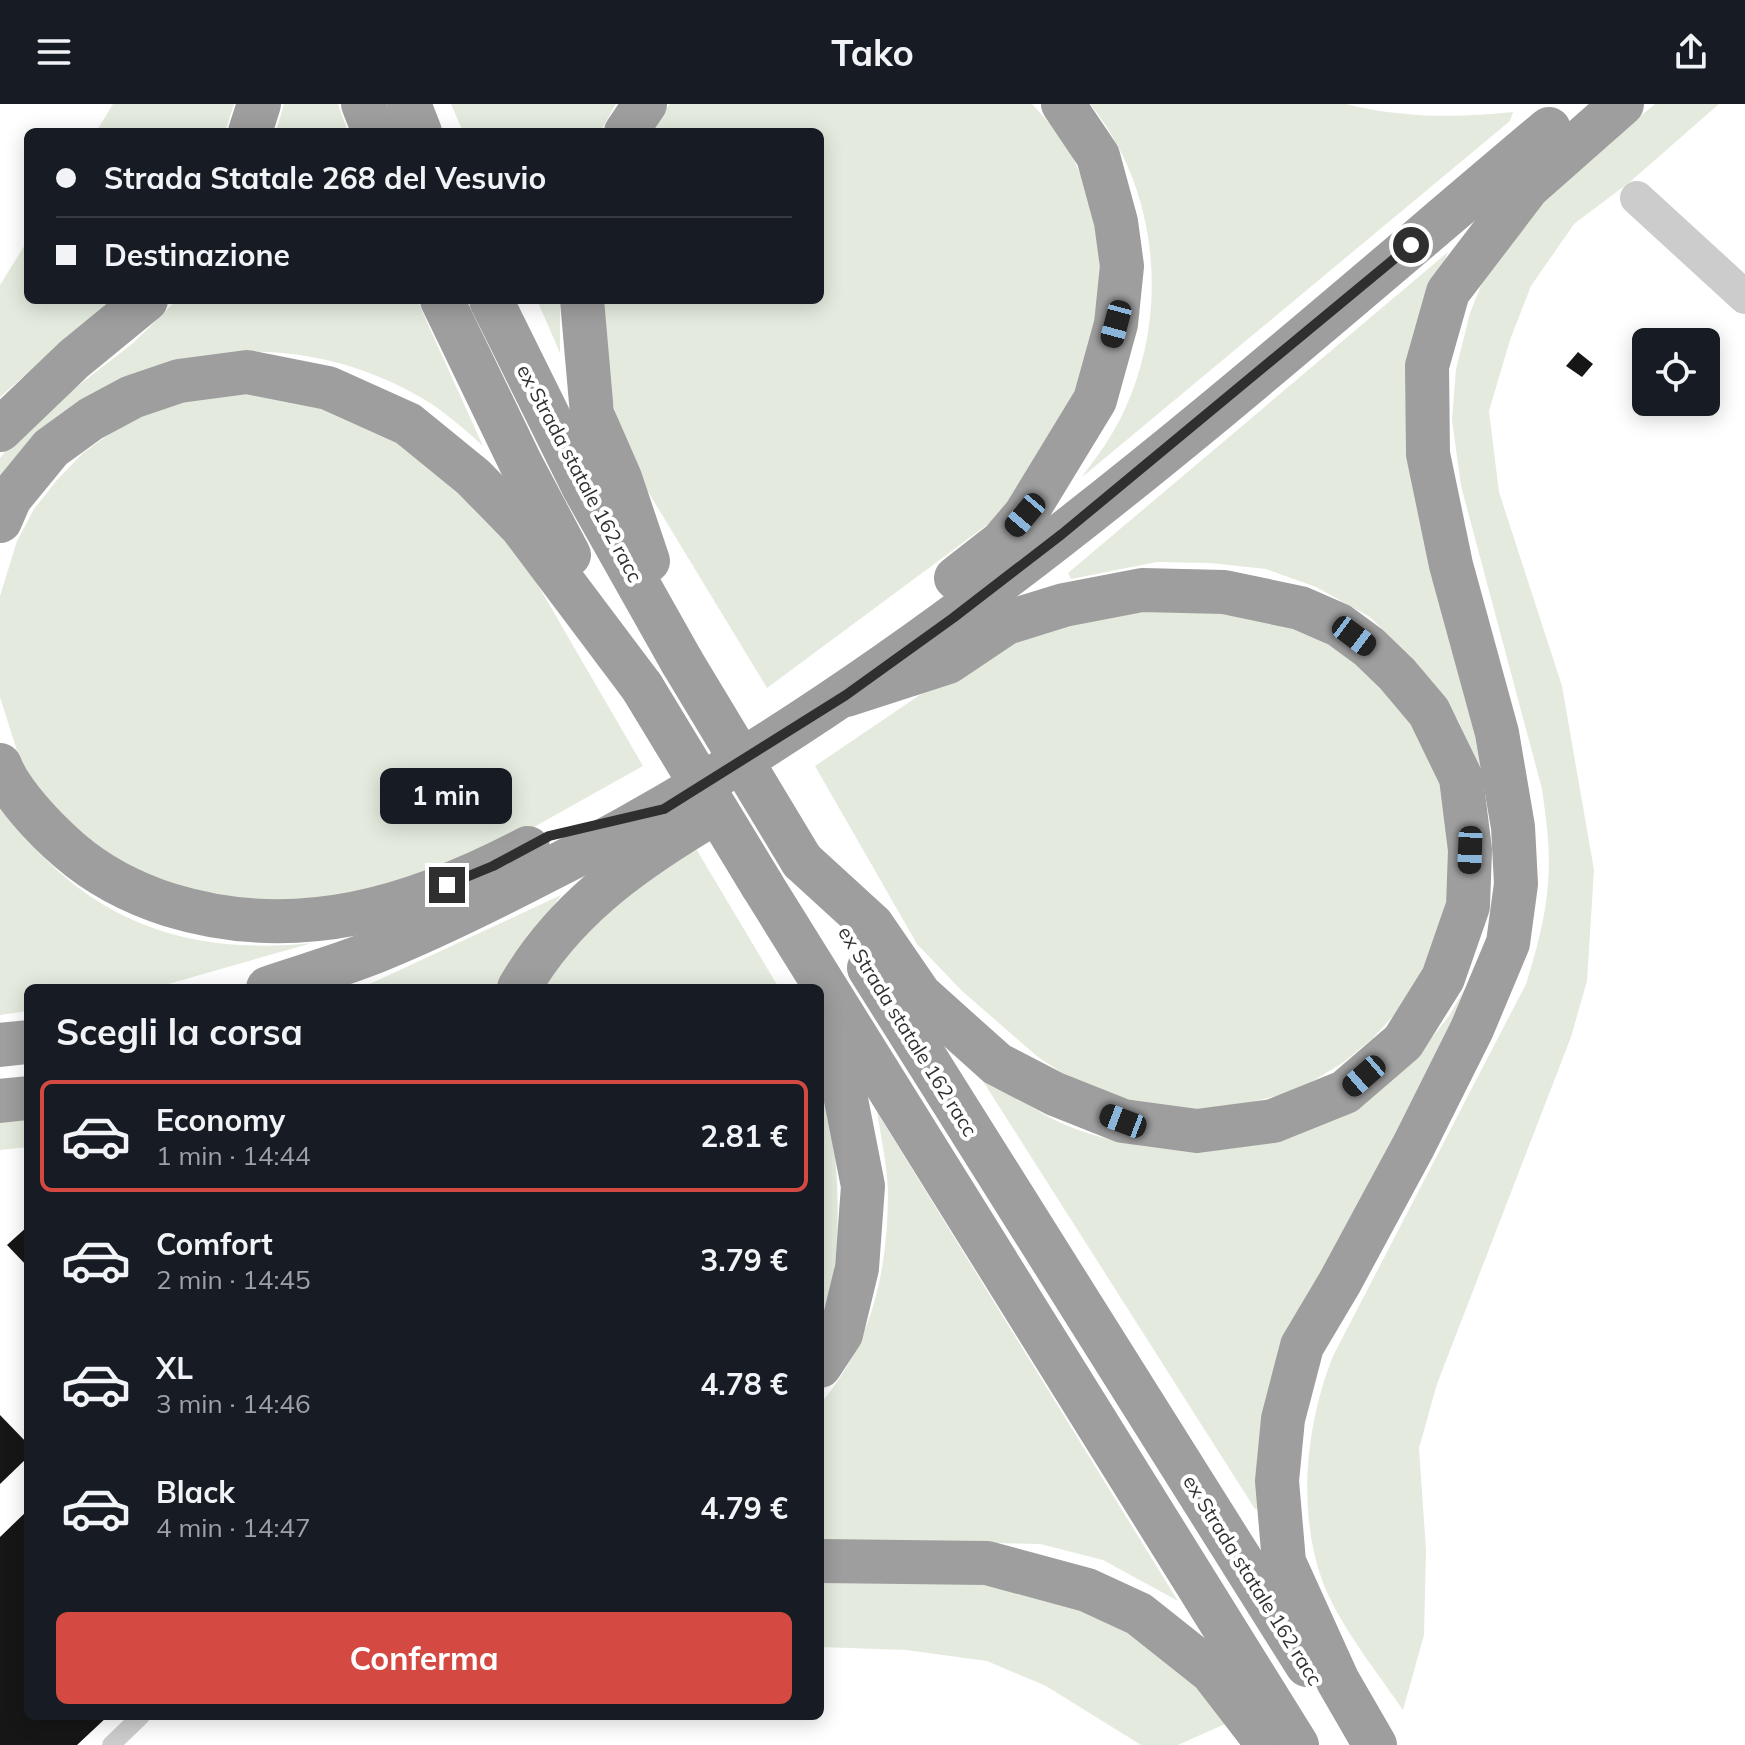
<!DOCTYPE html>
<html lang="it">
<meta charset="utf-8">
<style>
body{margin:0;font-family:Mulish,sans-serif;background:#242831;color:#f1f3f6;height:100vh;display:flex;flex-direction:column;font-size:30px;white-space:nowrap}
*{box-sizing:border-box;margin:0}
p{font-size:26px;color:#9ea1a6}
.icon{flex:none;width:44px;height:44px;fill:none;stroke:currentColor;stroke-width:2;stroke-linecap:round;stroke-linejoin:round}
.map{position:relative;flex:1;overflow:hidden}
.drawer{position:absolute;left:24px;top:880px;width:800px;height:736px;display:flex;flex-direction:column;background:#171b24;border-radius:12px;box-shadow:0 4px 20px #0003}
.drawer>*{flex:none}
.guide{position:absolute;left:24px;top:24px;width:800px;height:176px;border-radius:12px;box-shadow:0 4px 20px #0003;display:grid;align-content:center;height:176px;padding:0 32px;background:#171b24}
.controls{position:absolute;left:1632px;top:224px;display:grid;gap:16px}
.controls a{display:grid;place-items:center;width:88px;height:88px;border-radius:12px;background:#171b24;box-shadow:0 4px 20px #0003;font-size:40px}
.end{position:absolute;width:36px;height:36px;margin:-18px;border:10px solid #2f2f2f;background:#fff;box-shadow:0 0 0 4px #fff}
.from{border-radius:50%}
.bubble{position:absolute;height:56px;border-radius:12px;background:#171b24;box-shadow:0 4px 20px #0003;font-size:26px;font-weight:700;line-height:56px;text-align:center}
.car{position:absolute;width:24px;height:48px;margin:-24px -12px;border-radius:10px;box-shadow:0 0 6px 2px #0007;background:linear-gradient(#222 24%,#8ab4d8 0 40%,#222 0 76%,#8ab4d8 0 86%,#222 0)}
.guide b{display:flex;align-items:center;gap:28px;height:76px;font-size:30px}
.guide b+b{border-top:2px solid #363941}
.guide i{width:20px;height:20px;background:#f1f3f6}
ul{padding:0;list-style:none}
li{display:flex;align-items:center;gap:24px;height:112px;margin:0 16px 12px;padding:0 16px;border:4px solid transparent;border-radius:12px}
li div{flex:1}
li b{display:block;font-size:30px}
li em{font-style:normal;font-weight:700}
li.current{border-color:#d44a43}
li>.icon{width:72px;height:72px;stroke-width:1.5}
h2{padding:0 32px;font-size:36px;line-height:96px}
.action{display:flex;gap:16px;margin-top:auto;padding:16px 32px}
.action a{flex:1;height:92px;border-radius:12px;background:#d44a43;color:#fff;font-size:32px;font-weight:700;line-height:92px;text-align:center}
header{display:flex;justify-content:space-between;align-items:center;height:104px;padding:0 32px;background:#171b24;font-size:36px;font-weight:700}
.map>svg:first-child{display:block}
.green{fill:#e4ebde}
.building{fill:#161616}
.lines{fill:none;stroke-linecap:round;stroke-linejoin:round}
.service{stroke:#ccc;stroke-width:18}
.minor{stroke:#ccc;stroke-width:34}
.trunk{stroke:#9e9e9e;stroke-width:44}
.trunk-bridge{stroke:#9e9e9e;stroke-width:44}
.route{stroke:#2f2f2f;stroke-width:10}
.labels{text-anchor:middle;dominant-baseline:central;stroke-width:8;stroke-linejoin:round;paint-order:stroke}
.street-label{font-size:20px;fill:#2f2f2f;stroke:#fff}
</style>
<header><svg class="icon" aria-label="menu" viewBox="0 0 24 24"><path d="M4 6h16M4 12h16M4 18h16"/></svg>Tako<svg class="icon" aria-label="share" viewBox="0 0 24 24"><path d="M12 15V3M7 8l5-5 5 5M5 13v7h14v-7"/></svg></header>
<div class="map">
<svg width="1745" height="1641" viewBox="0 0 1745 1641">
<rect width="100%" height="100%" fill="#fff"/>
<g class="green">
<polygon points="113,0 234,0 225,28 96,28"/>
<polygon points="284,0 338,0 348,28 276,28"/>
<polygon points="451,0 616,0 600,28 463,28"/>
<polygon points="670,0 1032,0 1052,22 1072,52 1087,85 1098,120 1103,193 1087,263 1050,342 1003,409 767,584 630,358 610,289 601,196 820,196 820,28 646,28"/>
<path d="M1090 0H1346C1401 14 1458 14 1513 8L1510 17 1081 374C1097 353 1113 331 1124 307 1170 209 1159 85 1090 0Z"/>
<path d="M1655 0H1719L1631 77 1574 120 1531 182 1510 236 1489 307 1499 388 1562 582 1594 766 1587 877 1571 933 1437 1280 1419 1344 1426 1446 1424 1531 1403 1606C1377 1568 1337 1518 1322 1476 1297 1406 1306 1320 1333 1252L1526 880C1536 847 1546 813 1548 778 1551 747 1546 715 1542 685L1461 382 1452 316 1456 265 1470 209 1484 174 1539 96Z"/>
<polygon points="28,136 28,196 112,196 0,293 0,181"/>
<path d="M1448 148 1431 192 1419 238 1506 730 1496 835 1396 1043 1263 1405H1255L965 949C984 965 1003 982 1023 997 1076 1035 1144 1046 1208 1047L1423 945 1449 912 1470 876 1486 838 1499 759 1488 686 1458 616 1416 558 1370 513 1316 483 1266 465 1210 459 1157 458 1071 475 1068 469Z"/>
<path d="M177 196H417L483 342C463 324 443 306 420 293 341 247 242 233 156 265 141 270 122 273 110 282 97 291 86 305 75 316 50 340 25 364 0 388V354L26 322 132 240Z"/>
<polygon points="537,196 560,196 560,249"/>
<polygon points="253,288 360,312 453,377 517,445 643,662 525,728 413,778 351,793 245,797 174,786 80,733 34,679 17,647 0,593 0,492 17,437 34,405 57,376 83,349 112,328 145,310 180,297"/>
<polygon points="1170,501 1279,519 1311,530 1343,547 1402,599 1440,668 1453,739 1445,811 1418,878 1397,908 1372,935 1344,958 1313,977 1280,991 1244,1000 1208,1005 1172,1005 1136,999 1068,973 1038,953 962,887 917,840 815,662 976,553 1036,527"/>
<path d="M0 701C79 812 177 853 312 839L154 884H28V907L0 911Z"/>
<path d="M692 738 779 884H543C580 823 637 781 692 738Z"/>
<polygon points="561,791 498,884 355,884 372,879"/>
<path d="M820 978C841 1036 846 1166 820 1222Z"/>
<path d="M877 1008 1178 1497 1103 1456 1040 1440 820 1436V1300C872 1240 888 1166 888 1087 887 1061 881 1033 877 1008Z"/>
<polygon points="28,1014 28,1043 0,1046 0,1017"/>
<polygon points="820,1477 999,1479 1045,1487 1157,1536 1234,1616 1178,1641 1141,1641 1046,1582 987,1557 906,1546 820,1543"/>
</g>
<g class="building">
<polygon points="1578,248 1593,260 1582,273 1566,262"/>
<polygon points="28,1122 28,1163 7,1141"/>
<polygon points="0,1311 28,1340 28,1353 0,1380"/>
<polygon points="28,1406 28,1612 108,1612 77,1641 0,1641 0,1433"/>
</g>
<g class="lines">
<polyline class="service" points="111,1641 141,1612"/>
<polyline class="minor" points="1637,94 1745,193"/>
<g class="trunk">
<polyline points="363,0 374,28"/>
<polyline points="409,0 420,28"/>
<polyline points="250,28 259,0"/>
<polyline points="626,28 645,0"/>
<polyline points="442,196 521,360 569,451"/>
<polyline points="491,196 584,384 682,558"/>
<polyline points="582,196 592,310 620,374 648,457"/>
<polyline points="0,326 74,255 146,196"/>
<polyline points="0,417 10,394 51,344 91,315 132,293 179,277 247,268 328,284 408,320 473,373 521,422 642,583"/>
<polyline points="956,474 1002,438 1025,411 1095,296 1116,220 1122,162 1116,118 1098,52 1063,0"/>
<path d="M0 661C11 690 46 726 69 746 99 772 132 789 170 801 297 840 414 804 528 744"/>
<polyline points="802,757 872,821 920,891 997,960 1055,990 1123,1017 1197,1027 1273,1017 1345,988 1403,938 1443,874 1468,802 1470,746 1461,674 1429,608 1397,570 1369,543 1339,521 1300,504 1224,488 1142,486 1064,501 1006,519 948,558 846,591"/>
<polyline points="762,781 1297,1641"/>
<polyline points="869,864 1307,1561"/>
<path d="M268 884C304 872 342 861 379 846 436 823 492 795 548 766 920 577 1232 292 1549 25"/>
<path d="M519 884C562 809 628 761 701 717L706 711"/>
<polyline points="820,915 841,970 863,1082 857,1164 841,1230 820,1262"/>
<polyline points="0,941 28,938"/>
<polyline points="0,997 28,994"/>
<polyline points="820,1457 987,1459 1087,1486 1139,1510 1212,1568 1259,1629"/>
<polyline points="1375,1641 1338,1577 1284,1458 1277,1377 1283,1315 1302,1242 1340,1178 1414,1041 1472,925 1508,839 1516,780 1513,723 1497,629 1451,461 1428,350 1427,262 1448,188 1528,83 1622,0"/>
</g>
<g class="trunk-bridge">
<polyline points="682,558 802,757"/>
<polyline points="642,583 762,781"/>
</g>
</g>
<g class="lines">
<polyline class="route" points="447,781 493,762 549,732 664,705 846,591 953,514 1062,430 1411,141"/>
</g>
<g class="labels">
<g class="street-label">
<text transform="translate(580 369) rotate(62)">ex Strada statale 162 racc</text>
<text transform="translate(908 927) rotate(58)">ex Strada statale 162 racc</text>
<text transform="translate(1253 1476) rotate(58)">ex Strada statale 162 racc</text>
</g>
</g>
</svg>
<div class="controls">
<a><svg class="icon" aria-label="locate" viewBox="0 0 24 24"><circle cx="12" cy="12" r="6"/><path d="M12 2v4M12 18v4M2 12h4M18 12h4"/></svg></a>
</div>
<i class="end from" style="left:1411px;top:141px"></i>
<i class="end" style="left:447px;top:781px"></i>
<div class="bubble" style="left:380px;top:664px;width:132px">1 min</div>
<i class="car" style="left:1116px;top:220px;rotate:195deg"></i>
<i class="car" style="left:1025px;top:411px;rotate:220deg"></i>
<i class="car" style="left:1354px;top:532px;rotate:127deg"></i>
<i class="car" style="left:1470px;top:746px;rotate:182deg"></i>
<i class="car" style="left:1364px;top:972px;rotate:229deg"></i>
<i class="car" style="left:1123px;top:1017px;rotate:291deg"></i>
<div class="guide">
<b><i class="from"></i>Strada Statale 268 del Vesuvio</b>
<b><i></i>Destinazione</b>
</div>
<section class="drawer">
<h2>Scegli la corsa</h2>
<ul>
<li class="current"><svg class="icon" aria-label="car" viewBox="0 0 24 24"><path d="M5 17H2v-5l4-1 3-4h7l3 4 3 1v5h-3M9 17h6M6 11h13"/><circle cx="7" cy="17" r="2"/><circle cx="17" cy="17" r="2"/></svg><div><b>Economy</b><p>1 min · 14:44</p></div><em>2.81 €</em></li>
<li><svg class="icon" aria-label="car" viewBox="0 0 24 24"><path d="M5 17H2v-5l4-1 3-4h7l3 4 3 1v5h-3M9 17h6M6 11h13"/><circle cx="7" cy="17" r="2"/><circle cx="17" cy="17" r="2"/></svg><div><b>Comfort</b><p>2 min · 14:45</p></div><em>3.79 €</em></li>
<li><svg class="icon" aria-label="car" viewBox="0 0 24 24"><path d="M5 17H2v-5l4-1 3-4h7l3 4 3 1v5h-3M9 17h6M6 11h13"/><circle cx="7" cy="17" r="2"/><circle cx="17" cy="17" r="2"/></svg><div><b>XL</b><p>3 min · 14:46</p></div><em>4.78 €</em></li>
<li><svg class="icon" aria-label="car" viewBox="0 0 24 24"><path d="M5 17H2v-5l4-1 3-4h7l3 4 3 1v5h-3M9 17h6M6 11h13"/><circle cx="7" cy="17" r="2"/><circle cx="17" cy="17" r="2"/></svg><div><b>Black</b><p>4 min · 14:47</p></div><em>4.79 €</em></li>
</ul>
<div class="action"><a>Conferma</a></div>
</section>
</div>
